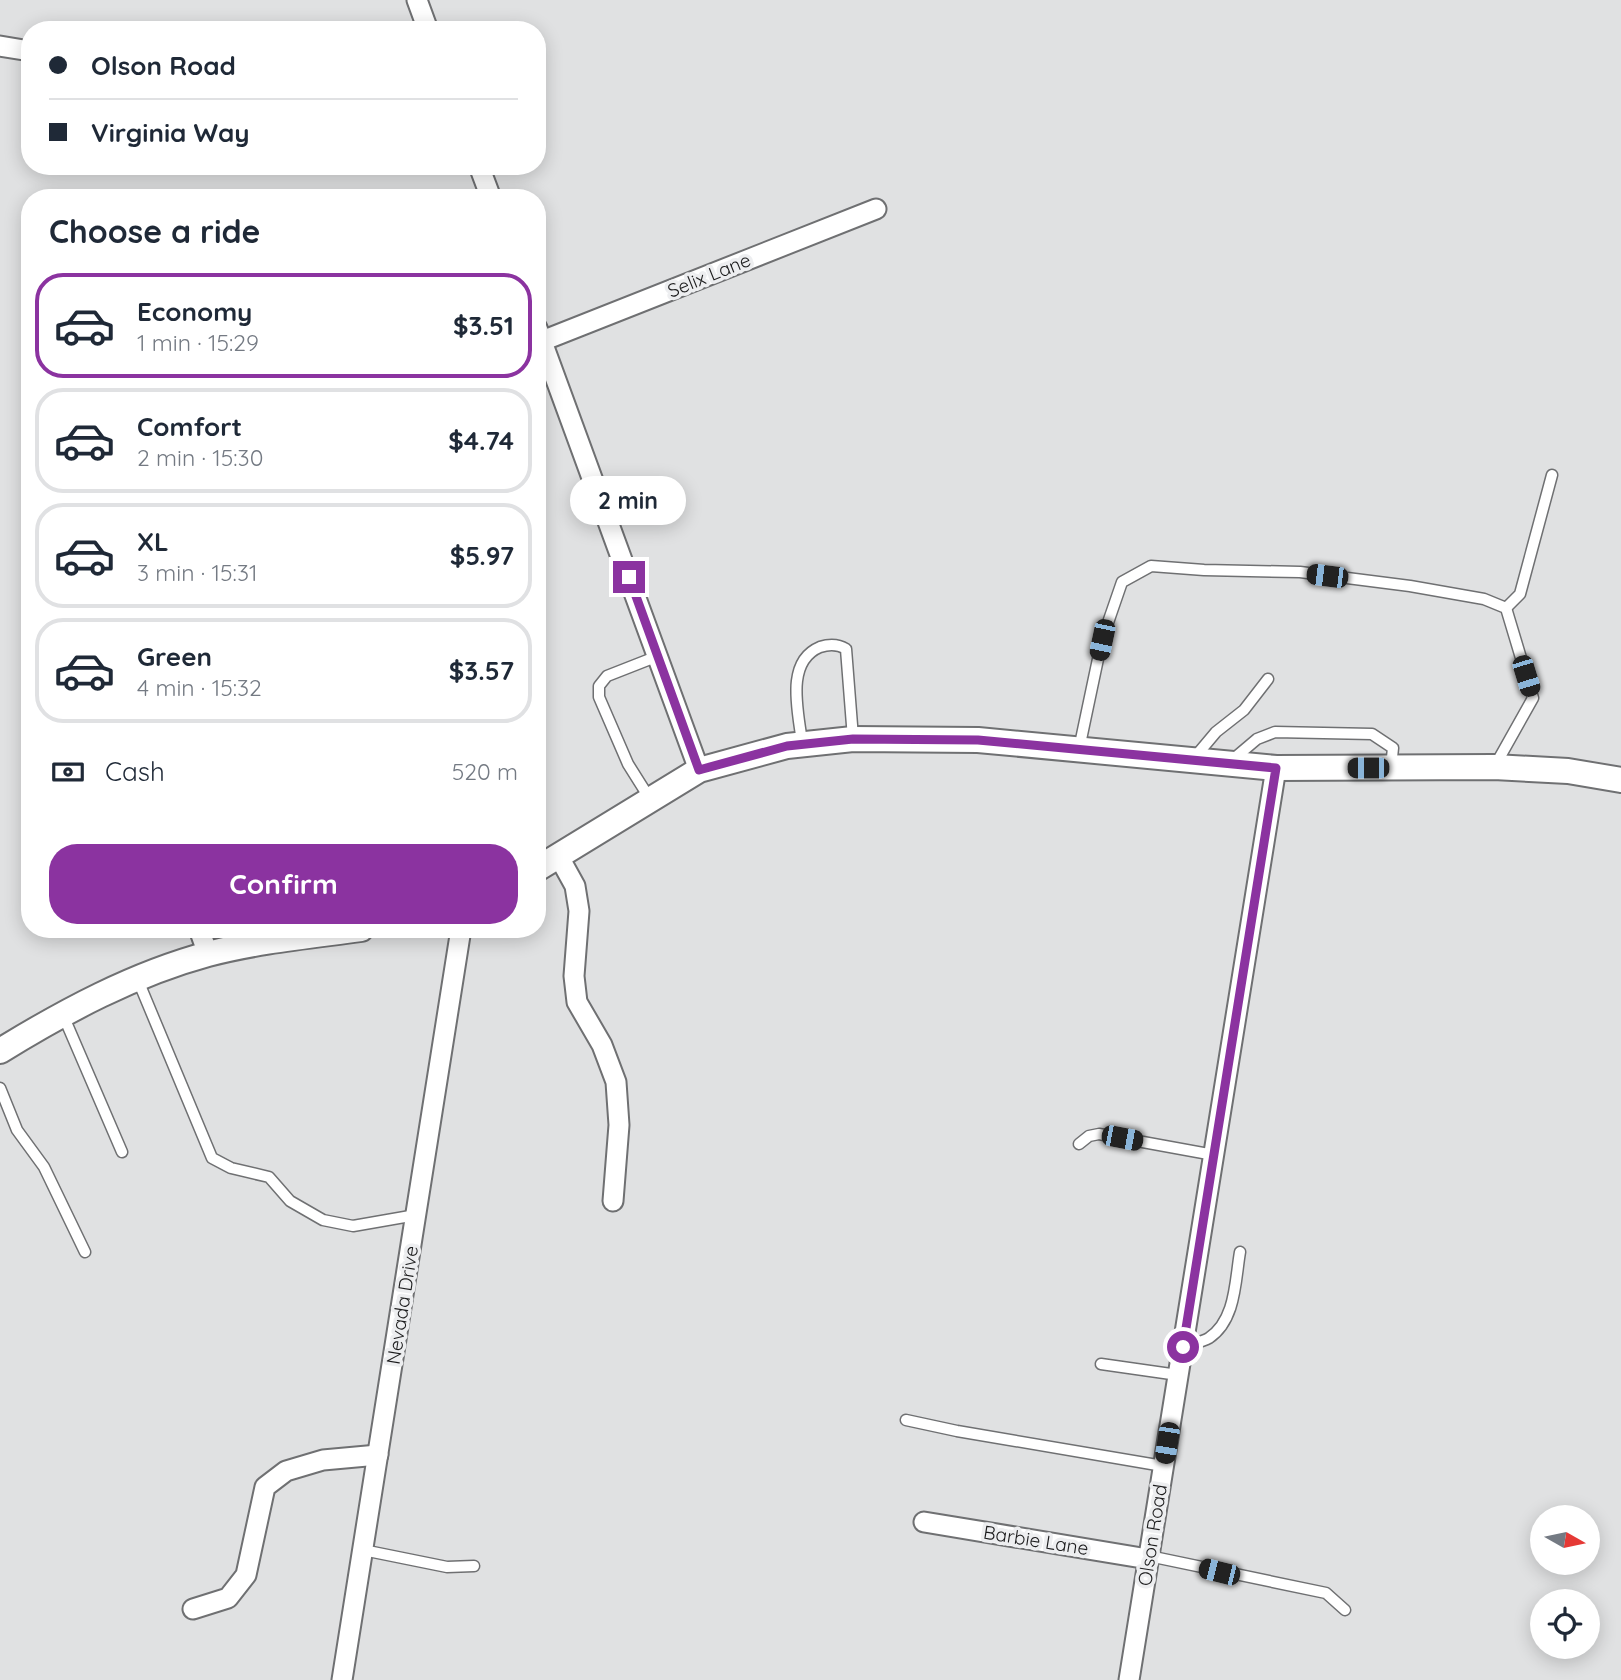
<!DOCTYPE html>
<meta charset="utf-8">
<style>
body{margin:0;font-family:Quicksand,sans-serif;background:#f6f6f7;color:#1f2937;height:100vh;display:flex;flex-direction:column;font-size:26px;white-space:nowrap}
*{box-sizing:border-box;margin:0}
p{font-size:23px;color:#747a83}
.icon{flex:none;width:38px;height:38px;fill:none;stroke:currentColor;stroke-width:2;stroke-linecap:round;stroke-linejoin:round}
.map{position:relative;flex:1;overflow:hidden}
.panel{position:absolute;left:21px;top:189px;width:525px;height:749px;display:flex;flex-direction:column;background:#fff;border-radius:28px;box-shadow:0 4px 18px #0003}
.panel>*{flex:none}
.top-card{position:absolute;left:21px;top:21px;width:525px;height:154px;border-radius:28px;box-shadow:0 4px 18px #0003;display:grid;align-content:center;height:154px;padding:0 28px;background:#fff}
.needle{width:46px;rotate:99deg}
.buttons{position:absolute;left:1530px;top:1505px;display:grid;gap:14px}
.buttons a{display:grid;place-items:center;width:70px;height:70px;border-radius:50%;background:#fff;box-shadow:0 4px 18px #0003;font-size:35px}
.end{position:absolute;width:32px;height:32px;margin:-16px;border:9px solid #8b33a0;background:#fff;box-shadow:0 0 0 4px #fff}
.from{border-radius:50%}
.bubble{position:absolute;height:49px;border-radius:24px;background:#fff;box-shadow:0 4px 18px #0003;font-size:23px;font-weight:700;line-height:49px;text-align:center}
.car{position:absolute;width:21px;height:42px;margin:-21px -10px;border-radius:9px;box-shadow:0 0 5px 2px #0007;background:linear-gradient(#222 24%,#8ab4d8 0 40%,#222 0 76%,#8ab4d8 0 86%,#222 0)}
.top-card b{display:flex;align-items:center;gap:24px;height:66px;font-size:26px}
.top-card b+b{border-top:2px solid #e0e1e3}
.top-card i{width:18px;height:18px;background:#1f2937}
ul{padding:0;list-style:none}
li{display:flex;align-items:center;gap:21px;height:105px;margin:0 14px 10px;padding:0 14px;border:4px solid #e0e1e3;border-radius:28px}
li div{flex:1}
li b{display:block;font-size:26px}
li em{font-style:normal;font-weight:700}
li.selected{border-color:#8b33a0}
li>.icon{width:63px;height:63px;stroke-width:1.5}
h2{padding:0 28px;font-size:32px;line-height:84px}
.pay{display:flex;align-items:center;gap:18px;height:77px;padding:0 28px;font-size:26px}
.pay p{margin-inline-start:auto}
.button{display:flex;gap:14px;margin-top:auto;padding:14px 28px}
.button a{flex:1;height:80px;border-radius:28px;background:#8b33a0;color:#fff;font-size:28px;font-weight:700;line-height:80px;text-align:center}
.map>svg:first-child{display:block}
.lines{fill:none;stroke-linecap:round;stroke-linejoin:round}
.service-casing{stroke:#6f7072;stroke-width:13}
.minor-casing{stroke:#6f7072;stroke-width:23}
.tertiary-casing{stroke:#6f7072;stroke-width:28}
.service{stroke:#fff;stroke-width:10}
.minor{stroke:#fff;stroke-width:19}
.tertiary{stroke:#fff;stroke-width:24}
.route{stroke:#8b33a0;stroke-width:9}
.labels{text-anchor:middle;dominant-baseline:central;stroke-width:7;stroke-linejoin:round;paint-order:stroke}
.street-label{font-size:19px;fill:#1b1b1c;stroke:#edeef0}
</style>
<div class="map">
<svg width="1621" height="1680" viewBox="0 0 1621 1680">
<rect width="100%" height="100%" fill="#e0e1e2"/>
<g class="lines">
<defs>
<g id="service">
<polyline points="1506,608 1520,594 1552,475"/>
<path d="M802 743C799 714 784 662 820 647 829 644 838 644 846 649L853 738"/>
<polyline points="1079,749 1102,640 1122,582 1151,566 1204,570 1300,572 1410,586 1484,599 1506,608 1533,698 1496,764"/>
<polyline points="1195,757 1216,732 1244,710 1268,679"/>
<polyline points="1231,761 1257,739 1275,732 1372,734 1393,748 1391,767"/>
<polyline points="650,799 628,764 599,697 599,686 607,676 658,656"/>
<polyline points="137,978 212,1158 231,1168 269,1177 290,1201 323,1220 353,1226 416,1215"/>
<polyline points="63,1015 122,1152"/>
<polyline points="0,1088 17,1130 44,1167 85,1252"/>
<polyline points="1079,1144 1089,1136 1099,1134 1214,1155"/>
<path d="M1183 1347C1191 1344 1202 1342 1209 1338 1236 1320 1235 1281 1240 1252"/>
<polyline points="1101,1364 1178,1375"/>
<polyline points="906,1420 957,1431 1163,1466"/>
<polyline points="363,1550 447,1567 474,1566"/>
<polyline points="1149,1556 1326,1593 1345,1610"/>
</g>
<g id="minor">
<polyline points="417,0 428,30"/>
<polyline points="0,46 30,51"/>
<polyline points="479,166 491,198"/>
<polyline points="537,328 699,770"/>
<polyline points="542,341 876,209"/>
<polyline points="559,857 575,886 579,911 574,976 577,1002 602,1045 616,1082 619,1125 613,1201"/>
<polyline points="199,929 208,954"/>
<polyline points="924,1522 1148,1559"/>
<polyline points="193,1609 228,1598 246,1575 265,1487 286,1471 323,1460 378,1455"/>
<polyline points="342,1680 461,929"/>
<polyline points="1129,1680 1276,768"/>
</g>
<g id="tertiary">
<polyline points="537,869 699,770 787,746 853,739 978,740 1276,768 1494,767 1568,771 1621,780"/>
<path d="M0 1051C65 1011 134 974 208 954 257 941 310 936 361 929"/>
</g>
</defs>
<use href="#service" class="service-casing"/>
<use href="#minor" class="minor-casing"/>
<use href="#tertiary" class="tertiary-casing"/>
<use href="#service" class="service"/>
<use href="#minor" class="minor"/>
<use href="#tertiary" class="tertiary"/>
</g>
<g class="lines">
<polyline class="route" points="629,577 699,770 787,746 853,739 978,740 1276,768 1183,1347"/>
</g>
<g class="labels">
<g class="street-label">
<text transform="translate(709 275) rotate(-22)">Selix Lane</text>
<text transform="translate(402 1305) rotate(-81)">Nevada Drive</text>
<text transform="translate(1152 1535) rotate(-81)">Olson Road</text>
<text transform="translate(1036 1540) rotate(9)">Barbie Lane</text>
</g>
</g>
</svg>
<div class="buttons">
<a><svg class="needle" viewBox="-14 -14 28 28"><path d="M0-13l5 13h-10z" fill="#e53935"/><path d="M0 13l5-13h-10z" fill="#747a83"/></svg></a>
<a><svg class="icon" aria-label="locate" viewBox="0 0 24 24"><circle cx="12" cy="12" r="6"/><path d="M12 2v4M12 18v4M2 12h4M18 12h4"/></svg></a>
</div>
<i class="end from" style="left:1183px;top:1347px"></i>
<i class="end" style="left:629px;top:577px"></i>
<div class="bubble" style="left:570px;top:476px;width:116px">2 min</div>
<i class="car" style="left:1327px;top:576px;rotate:277deg"></i>
<i class="car" style="left:1102px;top:640px;rotate:192deg"></i>
<i class="car" style="left:1526px;top:676px;rotate:163deg"></i>
<i class="car" style="left:1368px;top:768px;rotate:270deg"></i>
<i class="car" style="left:1122px;top:1138px;rotate:101deg"></i>
<i class="car" style="left:1167px;top:1443px;rotate:189deg"></i>
<i class="car" style="left:1219px;top:1572px;rotate:284deg"></i>
<div class="top-card">
<b><i class="from"></i>Olson Road</b>
<b><i></i>Virginia Way</b>
</div>
<section class="panel">
<h2>Choose a ride</h2>
<ul>
<li class="selected"><svg class="icon" aria-label="car" viewBox="0 0 24 24"><path d="M5 17H2v-5l4-1 3-4h7l3 4 3 1v5h-3M9 17h6M6 11h13"/><circle cx="7" cy="17" r="2"/><circle cx="17" cy="17" r="2"/></svg><div><b>Economy</b><p>1 min · 15:29</p></div><em>$3.51</em></li>
<li><svg class="icon" aria-label="car" viewBox="0 0 24 24"><path d="M5 17H2v-5l4-1 3-4h7l3 4 3 1v5h-3M9 17h6M6 11h13"/><circle cx="7" cy="17" r="2"/><circle cx="17" cy="17" r="2"/></svg><div><b>Comfort</b><p>2 min · 15:30</p></div><em>$4.74</em></li>
<li><svg class="icon" aria-label="car" viewBox="0 0 24 24"><path d="M5 17H2v-5l4-1 3-4h7l3 4 3 1v5h-3M9 17h6M6 11h13"/><circle cx="7" cy="17" r="2"/><circle cx="17" cy="17" r="2"/></svg><div><b>XL</b><p>3 min · 15:31</p></div><em>$5.97</em></li>
<li><svg class="icon" aria-label="car" viewBox="0 0 24 24"><path d="M5 17H2v-5l4-1 3-4h7l3 4 3 1v5h-3M9 17h6M6 11h13"/><circle cx="7" cy="17" r="2"/><circle cx="17" cy="17" r="2"/></svg><div><b>Green</b><p>4 min · 15:32</p></div><em>$3.57</em></li>
</ul>
<div class="pay"><svg class="icon" aria-label="cash" viewBox="0 0 24 24"><path d="M3 7h18v10H3z"/><circle cx="12" cy="12" r="2"/></svg>Cash<p>520 m</p></div>
<div class="button"><a>Confirm</a></div>
</section>
</div>
